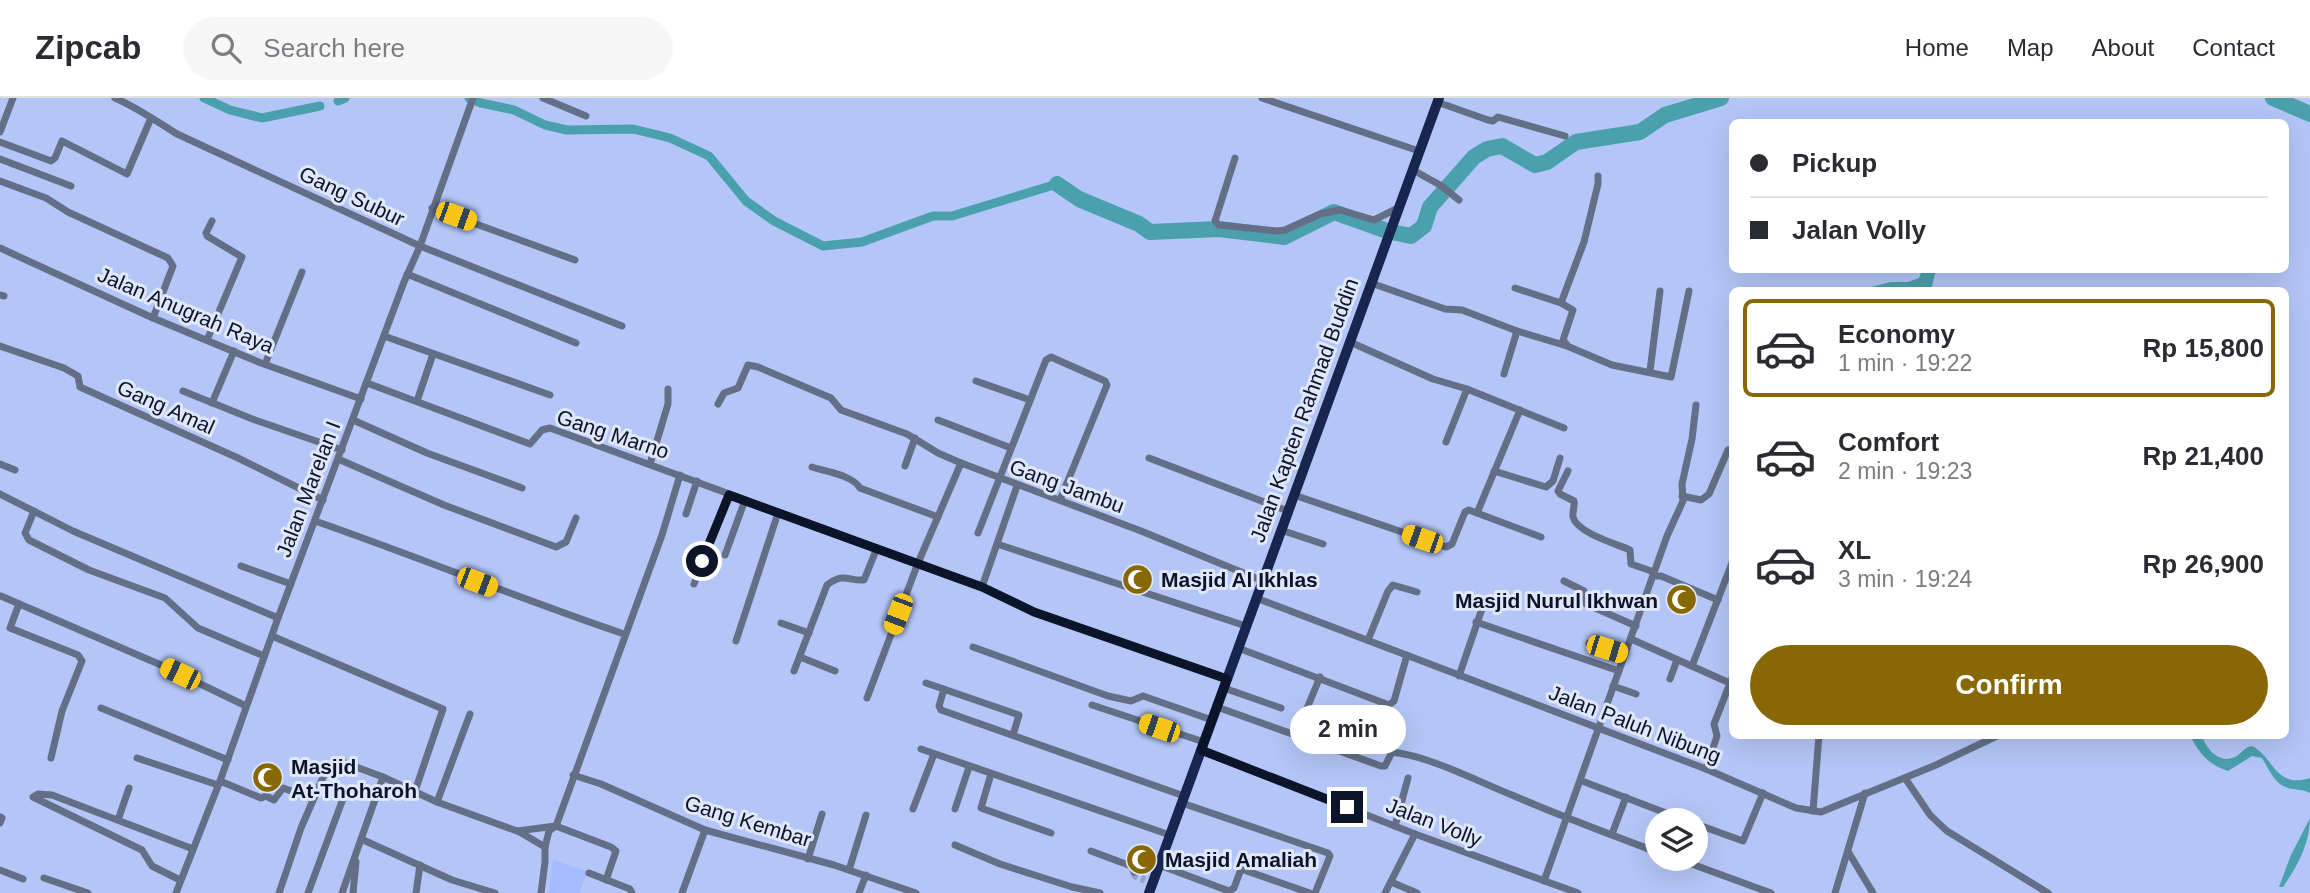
<!DOCTYPE html>
<meta charset="utf-8">
<style>
body{margin:0;font-family:Arial,sans-serif;background:#f7f7f7;color:#2b2b33;height:100vh;display:flex;flex-direction:column;font-size:26px;white-space:nowrap}
*{box-sizing:border-box;margin:0}
p{font-size:23px;color:#7c7c81}
.icon{flex:none;width:38px;height:38px;fill:none;stroke:currentColor;stroke-width:2;stroke-linecap:round;stroke-linejoin:round}
.map{position:relative;flex:1;overflow:hidden}
.side{position:absolute;left:1729px;top:189px;width:560px;height:452px;display:flex;flex-direction:column;background:#fff;border-radius:10px;box-shadow:0 7px 28px #0002}
.side>*{flex:none}
.hud{position:absolute;left:1729px;top:21px;width:560px;height:154px;border-radius:10px;box-shadow:0 7px 28px #0002;display:grid;align-content:center;height:154px;padding:0 21px;background:#fff}
.buttons{position:absolute;left:1645px;top:710px;display:grid;gap:14px}
.buttons a{display:grid;place-items:center;width:63px;height:63px;border-radius:50%;background:#fff;box-shadow:0 7px 28px #0002;font-size:35px}
.end{position:absolute;width:32px;height:32px;margin:-16px;border:9px solid #0c1429;background:#fff;box-shadow:0 0 0 4px #fff}
.from{border-radius:50%}
.bubble{position:absolute;height:49px;border-radius:24px;background:#fff;box-shadow:0 7px 28px #0002;font-size:23px;font-weight:600;line-height:49px;text-align:center}
.car{position:absolute;width:21px;height:42px;margin:-21px -10px;border-radius:9px;box-shadow:0 0 5px 2px #0007;background:linear-gradient(#f5c518 24%,#345 0 40%,#f5c518 0 76%,#345 0 86%,#f5c518 0)}
.hud b{display:flex;align-items:center;gap:24px;height:66px;font-size:26px}
.hud b+b{border-top:2px solid #e1e1e2}
.hud i{width:18px;height:18px;background:#2b2b33}
ul{padding:12px 0 0;list-style:none}
li{display:flex;align-items:center;gap:21px;height:98px;margin:0 14px 10px;padding:0 7px;border:4px solid transparent;border-radius:10px}
li div{flex:1}
li b{display:block;font-size:26px}
li em{font-style:normal;font-weight:600}
li.current{border-color:#876804}
li>.icon{width:63px;height:63px;stroke-width:1.5}
.button{display:flex;gap:14px;margin-top:auto;padding:14px 21px}
.button a{flex:1;height:80px;border-radius:42px;background:#876804;color:#fff;font-size:28px;font-weight:600;line-height:80px;text-align:center}
header{display:flex;align-items:center;gap:42px;box-sizing:border-box;height:98px;padding:0 35px;background:#fff;border-bottom:2px solid #e1e1e2}
header strong{font-size:33px}
nav{display:flex;gap:38px;margin-inline-start:auto;font-size:24px}
.search{width:490px;height:63px;background:#f7f7f7;display:flex;align-items:center;gap:18px;box-sizing:border-box;padding:0 24px;border-radius:38px;color:#7c7c81;font-size:26px}
.map>svg:first-child{display:block}
.built{fill:#a2bcff}
.water{fill:#4aa0ac}
.lines{fill:none;stroke-linecap:round;stroke-linejoin:round}
.canal{stroke:#4aa0ac;stroke-width:9}
.river{stroke:#4aa0ac;stroke-width:16}
.street-tunnel{stroke:#92a2ce;stroke-width:7;stroke-dasharray:7 3.5;stroke-linecap:butt}
.street{stroke:#646e86;stroke-width:7}
.primary{stroke:#18254e;stroke-width:10}
.route{stroke:#0c1429;stroke-width:9}
.labels{text-anchor:middle;dominant-baseline:central;stroke-width:6;stroke-linejoin:round;paint-order:stroke}
.street-label{font-size:21px;fill:#0c1429;stroke:#dfe7fa}
.poi-label{font-size:21px;font-weight:bold;fill:#0c1429;stroke:#dfe7fa;text-anchor:start}
</style>
<header>
<strong>Zipcab</strong>
<div class="search"><svg class="icon" aria-label="search" viewBox="0 0 24 24"><circle cx="10" cy="10" r="6"/><path d="M15 15l6 6"/></svg>Search here</div>
<nav><a>Home</a><a>Map</a><a>About</a><a>Contact</a></nav>
</header>
<div class="map">
<svg width="2310" height="795" viewBox="0 0 2310 795">
<rect width="100%" height="100%" fill="#b3c6f7"/>
<polygon class="built" points="553,762 587,773 580,795 549,795"/>
<g class="water">
<polygon points="1922,172 1936,172 1931,192 1838,192 1844,189 1861,192 1890,184 1908,184 1919,180"/>
<path d="M2190 637H2202C2205 649 2218 665 2232 660 2241 658 2243 649 2252 648 2275 660 2275 691 2310 680V695C2302 691 2296 692 2288 690 2274 686 2269 671 2262 660L2252 658 2228 673C2208 666 2199 656 2190 637Z"/>
<path d="M2310 720C2310 745 2297 769 2283 789H2279L2291 757Z"/>
</g>
<g class="lines">
<g class="canal">
<polyline points="204,0 230,12 262,20 320,8"/>
<polyline points="469,0 481,5 514,12 545,27 567,32 633,31 670,40 709,58 746,103 774,123 823,148 862,144 933,118 952,118 1057,86"/>
<polyline points="338,3 345,0"/>
</g>
<g class="river">
<polyline points="2273,0 2310,16"/>
<polyline points="1057,86 1079,101 1139,126 1150,134 1219,131 1284,139 1334,114 1387,133 1411,138 1424,128 1430,109 1474,59 1487,51 1502,48 1535,67 1547,64 1576,44 1640,34 1665,17 1721,0"/>
</g>
<polyline class="street-tunnel" points="1134,774 1135,778 1145,782"/>
<g class="street">
<path d="M115 0C138 10 156 23 177 36L420 148 622 228"/>
<polyline points="543,0 586,18"/>
<polyline points="1262,0 1419,53"/>
<polyline points="1437,4 1488,22 1493,23 1498,19 1565,38"/>
<polyline points="0,34 13,0"/>
<polyline points="0,44 51,63 55,60 62,43 127,76 151,20"/>
<polyline points="1235,60 1215,123 1219,127 1277,133 1285,132 1320,116 1340,112 1374,122 1398,110"/>
<polyline points="0,61 71,88"/>
<polyline points="1413,72 1440,87 1459,102"/>
<polyline points="0,83 46,100 68,114 168,160 173,168 153,220"/>
<polyline points="432,110 575,162"/>
<polyline points="0,150 153,220 261,265 361,301"/>
<polyline points="407,176 576,245"/>
<polyline points="1371,185 1445,211 1462,212 1517,233 1567,248 1612,267 1671,279 1689,193"/>
<polyline points="1515,190 1561,205"/>
<polyline points="0,197 4,198"/>
<polyline points="384,238 550,297"/>
<polyline points="207,242 242,159 207,138 206,135 212,123"/>
<polyline points="1350,244 1433,281 1467,291 1564,330"/>
<polyline points="1567,247 1563,242 1573,212 1561,205 1584,144 1598,86 1598,78"/>
<polyline points="0,248 64,270 78,278 80,289 238,360 323,402"/>
<polyline points="265,266 302,174"/>
<polyline points="1650,273 1660,193"/>
<polyline points="1504,276 1517,233"/>
<polyline points="976,283 1030,302"/>
<polyline points="367,285 530,346 542,332 550,330 982,489 1034,514 1227,581"/>
<polyline points="183,293 255,322 342,352"/>
<polyline points="417,303 433,256"/>
<polyline points="212,305 234,253"/>
<polyline points="718,306 724,295 738,290 748,267 758,269 831,300 841,312 907,336 938,355 961,365 1141,433 1263,483"/>
<polyline points="1520,312 1477,415 1541,439"/>
<polyline points="353,322 427,355 522,390"/>
<polyline points="938,322 1011,350"/>
<polyline points="1446,344 1467,291"/>
<polyline points="1149,360 1288,413"/>
<polyline points="338,361 444,407 556,449 566,444 576,420"/>
<polyline points="0,366 15,372"/>
<polyline points="650,366 668,306 668,291"/>
<polyline points="905,368 915,340"/>
<path d="M812 369C827 374 852 377 860 390L938 419"/>
<polyline points="1494,373 1546,389 1553,383 1560,360"/>
<path d="M1568 373 1558 393 1560 396 1574 403C1575 408 1572 415 1573 419 1577 435 1617 446 1630 452L1631 466 1654 474"/>
<polyline points="0,396 73,433 278,520"/>
<polyline points="1294,397 1446,449 1452,446 1465,414 1469,412 1477,415"/>
<polyline points="1682,398 1701,402 1709,396 1728,352 1732,351"/>
<polyline points="34,413 25,435 29,442 89,472 165,500 198,530 264,558"/>
<polyline points="686,416 697,383"/>
<path d="M315 423C419 459 520 501 624 536"/>
<polyline points="1281,432 1323,446"/>
<polyline points="978,435 1046,262 1051,259 1105,283 1107,287 1060,402"/>
<polyline points="997,446 1246,528"/>
<polyline points="725,457 745,402"/>
<polyline points="241,468 291,486"/>
<polyline points="1653,478 1661,478 1718,502"/>
<polyline points="1564,483 1584,493 1586,506 1636,528"/>
<polyline points="694,486 729,397"/>
<polyline points="982,489 1017,388"/>
<polyline points="1,498 161,567 246,608"/>
<polyline points="1256,500 1706,671 1796,710 1821,714 1936,667 1999,637"/>
<polyline points="19,506 10,530 78,557 82,563 62,613 51,660"/>
<polyline points="1476,524 1619,573"/>
<polyline points="781,525 809,535"/>
<polyline points="272,538 443,611 415,693"/>
<polyline points="1631,541 1732,586"/>
<polyline points="1368,542 1388,493 1393,487 1417,494"/>
<polyline points="736,543 778,415"/>
<polyline points="1589,545 1625,556"/>
<polyline points="973,549 1108,598 1131,603 1143,598 1212,622"/>
<polyline points="1238,550 1389,607 1394,603 1407,557"/>
<polyline points="800,559 835,573"/>
<polyline points="1692,568 1732,465"/>
<path d="M794 573 827 487C844 474 847 483 864 482L877 450"/>
<polyline points="1459,578 1485,502"/>
<polyline points="1320,579 1305,615 1306,620 1365,642"/>
<polyline points="1670,581 1677,562"/>
<polyline points="926,585 1019,617 1013,637"/>
<polyline points="1613,588 1636,596"/>
<polyline points="1224,590 1281,610"/>
<polyline points="944,591 939,608 941,612 1184,698"/>
<polyline points="867,600 918,465 961,365"/>
<polyline points="1092,607 1204,644"/>
<path d="M1217 609 1381 668H1385L1392 654C1429 658 1477 683 1512 697 1560 718 1609 736 1657 754"/>
<polyline points="101,610 228,662"/>
<polyline points="921,651 1170,737"/>
<polyline points="1201,652 1415,736 1578,795"/>
<polyline points="137,660 218,687"/>
<polyline points="1706,671 1717,638 1714,626 1732,580"/>
<polyline points="991,676 981,710 1051,735"/>
<polyline points="573,677 601,686 705,732 834,767 916,795"/>
<polyline points="1905,680 1930,717 1947,733 2048,795"/>
<polyline points="220,683 261,700 266,698 274,702 283,690 313,701"/>
<polyline points="1582,683 1687,723"/>
<polyline points="437,704 470,616"/>
<polyline points="1182,705 1328,755 1330,758 1315,795"/>
<polyline points="913,711 934,656"/>
<polyline points="955,711 969,669"/>
<polyline points="1813,713 1819,637"/>
<polyline points="0,719 2,720 0,725"/>
<polyline points="118,722 129,690"/>
<polyline points="1696,726 1743,743 1763,695"/>
<polyline points="1395,728 1408,680"/>
<polyline points="518,733 545,749 545,764 541,795"/>
<polyline points="1612,736 1626,699"/>
<polyline points="361,741 452,782 495,795"/>
<polyline points="955,747 1000,766 1072,789 1100,795"/>
<polyline points="545,749 549,733 556,728 662,437 680,377"/>
<polyline points="1091,753 1131,768 1134,774"/>
<polyline points="1849,755 1873,795"/>
<polyline points="808,761 822,716"/>
<polyline points="1678,761 1771,795"/>
<polyline points="1159,767 1229,793 1234,790 1241,771 1310,795"/>
<polyline points="0,772 23,781"/>
<polyline points="849,772 866,717"/>
<polyline points="589,775 630,791 632,795"/>
<polyline points="44,780 88,795"/>
<polyline points="180,782 152,768 142,752 33,699 38,696 52,697 193,751"/>
<polyline points="1544,783 1667,438 1683,403 1682,386 1692,341 1696,307"/>
<polyline points="1391,784 1417,795"/>
<polyline points="176,795 220,683 278,520 404,184 420,148 473,0"/>
<polyline points="279,795 301,730 327,670 335,664 340,663 383,679 437,704 517,733 556,728 611,749 616,753 606,782"/>
<polyline points="308,795 344,698 350,694 376,700"/>
<polyline points="342,795 383,679"/>
<polyline points="353,795 356,764"/>
<polyline points="416,795 420,767"/>
<polyline points="682,795 705,732"/>
<polyline points="859,795 866,777"/>
<polyline points="1385,795 1415,736"/>
<polyline points="1835,795 1865,695"/>
</g>
<polyline class="primary" points="1149,795 1439,0"/>
</g>
<g class="lines">
<polyline class="route" points="702,463 729,397 982,489 1034,514 1227,581 1201,652 1347,709"/>
</g>
<defs>
<symbol id="mosque-disc" viewBox="-11 -11 22 22"><circle r="9.5" fill="#876804" stroke="#dfe7fa"/><path d="M3.5-4.9A6 6 0 1 0 3.5 4.9A5 5 0 1 1 3.5-4.9Z" fill="#fff"/></symbol>
</defs>
<g fill-rule="evenodd">
<use href="#mosque-disc" x="1120" y="464" width="35" height="35"/>
<use href="#mosque-disc" x="1664" y="484" width="35" height="35"/>
<use href="#mosque-disc" x="250" y="662" width="35" height="35"/>
<use href="#mosque-disc" x="1124" y="744" width="35" height="35"/>
</g>
<g class="labels">
<g class="street-label">
<text transform="translate(352 98) rotate(25)">Gang Subur</text>
<text transform="translate(186 212) rotate(23)">Jalan Anugrah Raya</text>
<text transform="translate(166 309) rotate(24)">Gang Amal</text>
<text transform="translate(1304 312) rotate(-70)">Jalan Kapten Rahmad Buddin</text>
<text transform="translate(613 336) rotate(18)">Gang Marno</text>
<text transform="translate(1067 388) rotate(20)">Gang Jambu</text>
<text transform="translate(308 391) rotate(-69)">Jalan Marelan I</text>
<text transform="translate(1635 626) rotate(21)">Jalan Paluh Nibung</text>
<text transform="translate(748 723) rotate(17)">Gang Kembar</text>
<text transform="translate(1434 724) rotate(21)">Jalan Volly</text>
</g>
<g class="poi-label">
<text x="1161" y="481">Masjid Al Ikhlas</text>
<text x="1658" y="502" text-anchor="end">Masjid Nurul Ikhwan</text>
<text x="291" y="668">Masjid<tspan x="291" dy="24">At-Thoharoh</tspan></text>
<text x="1165" y="761">Masjid Amaliah</text>
</g>
</g>
</svg>
<div class="buttons">
<a><svg class="icon" aria-label="layers" viewBox="0 0 24 24"><path d="M12 4l9 5-9 5-9-5zM3 14l9 5 9-5"/></svg></a>
</div>
<i class="end from" style="left:702px;top:463px"></i>
<i class="end" style="left:1347px;top:709px"></i>
<div class="bubble" style="left:1290px;top:607px;width:116px">2 min</div>
<i class="car" style="left:456px;top:118px;rotate:110deg"></i>
<i class="car" style="left:1422px;top:441px;rotate:289deg"></i>
<i class="car" style="left:477px;top:484px;rotate:111deg"></i>
<i class="car" style="left:898px;top:516px;rotate:201deg"></i>
<i class="car" style="left:1607px;top:551px;rotate:107deg"></i>
<i class="car" style="left:180px;top:576px;rotate:296deg"></i>
<i class="car" style="left:1159px;top:630px;rotate:289deg"></i>
<div class="hud">
<b><i class="from"></i>Pickup</b>
<b><i></i>Jalan Volly</b>
</div>
<section class="side">
<ul>
<li class="current"><svg class="icon" aria-label="car" viewBox="0 0 24 24"><path d="M5 17H2v-5l4-1 3-4h7l3 4 3 1v5h-3M9 17h6M6 11h13"/><circle cx="7" cy="17" r="2"/><circle cx="17" cy="17" r="2"/></svg><div><b>Economy</b><p>1 min · 19:22</p></div><em>Rp 15,800</em></li>
<li><svg class="icon" aria-label="car" viewBox="0 0 24 24"><path d="M5 17H2v-5l4-1 3-4h7l3 4 3 1v5h-3M9 17h6M6 11h13"/><circle cx="7" cy="17" r="2"/><circle cx="17" cy="17" r="2"/></svg><div><b>Comfort</b><p>2 min · 19:23</p></div><em>Rp 21,400</em></li>
<li><svg class="icon" aria-label="car" viewBox="0 0 24 24"><path d="M5 17H2v-5l4-1 3-4h7l3 4 3 1v5h-3M9 17h6M6 11h13"/><circle cx="7" cy="17" r="2"/><circle cx="17" cy="17" r="2"/></svg><div><b>XL</b><p>3 min · 19:24</p></div><em>Rp 26,900</em></li>
</ul>
<div class="button"><a>Confirm</a></div>
</section>
</div>
